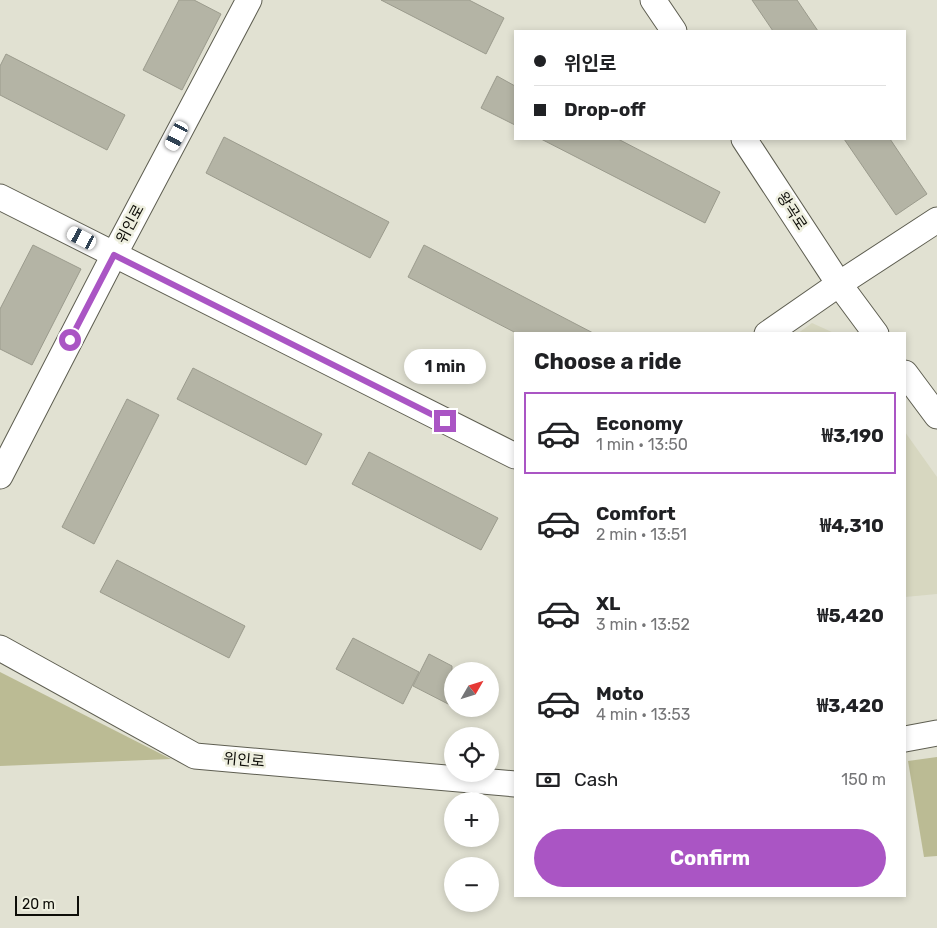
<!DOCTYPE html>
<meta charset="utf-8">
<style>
body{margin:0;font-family:Rubik,"Noto Sans KR",sans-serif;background:#f2f2f2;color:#202124;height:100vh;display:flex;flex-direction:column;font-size:19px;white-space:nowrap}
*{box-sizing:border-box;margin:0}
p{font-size:16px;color:#757577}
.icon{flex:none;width:28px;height:28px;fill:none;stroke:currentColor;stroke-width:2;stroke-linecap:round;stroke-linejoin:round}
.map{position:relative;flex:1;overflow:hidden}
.sheet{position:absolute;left:514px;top:332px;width:392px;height:565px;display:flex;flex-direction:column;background:#fff;border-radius:0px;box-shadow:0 2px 8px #0003}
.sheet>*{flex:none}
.banner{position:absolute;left:514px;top:30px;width:392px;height:110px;border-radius:0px;box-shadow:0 2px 8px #0003;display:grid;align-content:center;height:110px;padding:0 20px;background:#fff}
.needle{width:32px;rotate:51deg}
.fabs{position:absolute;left:444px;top:662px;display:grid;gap:10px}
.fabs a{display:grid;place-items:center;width:55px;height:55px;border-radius:50%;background:#fff;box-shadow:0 2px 8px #0003;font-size:25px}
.scale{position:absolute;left:15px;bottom:12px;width:64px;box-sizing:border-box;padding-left:5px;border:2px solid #0d0d08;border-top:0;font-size:14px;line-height:18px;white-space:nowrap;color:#0d0d08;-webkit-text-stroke:4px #eeefdf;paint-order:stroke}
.end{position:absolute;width:22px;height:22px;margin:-11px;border:6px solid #aa55c4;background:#fff;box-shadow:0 0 0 2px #fff}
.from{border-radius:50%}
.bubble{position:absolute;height:35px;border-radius:18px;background:#fff;box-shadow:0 2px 8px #0003;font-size:16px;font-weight:700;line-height:35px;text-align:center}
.car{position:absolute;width:15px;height:30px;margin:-15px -8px;border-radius:6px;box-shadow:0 0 4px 1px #0007;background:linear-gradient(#fff 24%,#345 0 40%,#fff 0 76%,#345 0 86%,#fff 0)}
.banner b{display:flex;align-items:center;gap:18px;height:48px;font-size:19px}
.banner b+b{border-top:1px solid #e0e0e0}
.banner i{width:12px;height:12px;background:#202124}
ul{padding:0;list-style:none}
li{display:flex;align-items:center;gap:15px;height:82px;margin:0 10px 8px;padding:0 10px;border:2px solid transparent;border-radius:0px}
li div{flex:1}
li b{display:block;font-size:19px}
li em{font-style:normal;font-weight:700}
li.current{border-color:#aa55c4}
li>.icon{width:45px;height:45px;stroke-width:1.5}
h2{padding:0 20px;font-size:22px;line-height:60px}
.pay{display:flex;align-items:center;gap:12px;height:55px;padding:0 20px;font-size:19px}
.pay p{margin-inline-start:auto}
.cta{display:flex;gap:10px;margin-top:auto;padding:10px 20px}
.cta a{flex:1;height:58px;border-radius:30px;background:#aa55c4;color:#fff;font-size:20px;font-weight:700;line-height:58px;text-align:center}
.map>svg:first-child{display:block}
.built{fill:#d7d7c0}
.green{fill:#bbbb94}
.building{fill:#b4b4a5;stroke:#9b9b8d}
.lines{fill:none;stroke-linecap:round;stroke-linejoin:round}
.minor-casing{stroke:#5e5e51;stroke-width:27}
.minor{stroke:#fff;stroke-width:25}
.route{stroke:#aa55c4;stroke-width:6}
.labels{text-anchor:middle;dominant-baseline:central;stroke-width:5;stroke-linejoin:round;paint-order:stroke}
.street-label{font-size:15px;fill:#0d0d08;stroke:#eeefdf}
</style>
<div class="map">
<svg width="937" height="928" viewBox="0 0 937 928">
<rect width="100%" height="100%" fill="#e1e1d2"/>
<g class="built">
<polygon points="812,323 834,333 835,334 797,334"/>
<polygon points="905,432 937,477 937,594 905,597"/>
</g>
<g class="green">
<polygon points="0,672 171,759 0,766"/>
<polygon points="937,757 937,856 924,857 908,761"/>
</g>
<g class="building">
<polygon points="179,0 194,0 221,14 182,90 143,70"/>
<polygon points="381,0 469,0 504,18 486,54"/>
<polygon points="752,0 797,0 818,31 773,31"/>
<polygon points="6,54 125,115 107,150 0,95 0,66"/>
<polygon points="497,76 515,86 515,125 481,108"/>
<polygon points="224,137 389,222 370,258 206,173"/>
<polygon points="541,139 618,139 720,192 705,223"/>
<polygon points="844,139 890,139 927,194 896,215"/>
<polygon points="33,245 81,269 32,365 0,349 0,309"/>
<polygon points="424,245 595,334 518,334 408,277"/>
<polygon points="193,368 322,434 306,465 177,399"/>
<polygon points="127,399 159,415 94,544 62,527"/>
<polygon points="369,452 498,518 481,550 352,484"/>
<polygon points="117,560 245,626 229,658 100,592"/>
<polygon points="353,638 419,672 403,704 336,669"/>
<polygon points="429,654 452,666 452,706 413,686"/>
</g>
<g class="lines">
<defs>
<g id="minor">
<polyline points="653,0 674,31"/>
<polyline points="744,139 839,284 876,334"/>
<polyline points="0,197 515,456"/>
<polyline points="767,334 839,284 937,220"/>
<polyline points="905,373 937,416"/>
<polyline points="0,476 114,255 249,0"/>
<polyline points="0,648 195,756 515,784"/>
<polyline points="905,739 937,733"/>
</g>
</defs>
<use href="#minor" class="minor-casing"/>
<use href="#minor" class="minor"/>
</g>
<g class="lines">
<polyline class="route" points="70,340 114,255 445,421"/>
</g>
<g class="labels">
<g class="street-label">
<text transform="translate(792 211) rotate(57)">왕곡로</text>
<text transform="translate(130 224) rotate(-62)">위인로</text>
<text transform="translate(244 760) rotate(5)">위인로</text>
</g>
</g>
</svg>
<div class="fabs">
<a><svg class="needle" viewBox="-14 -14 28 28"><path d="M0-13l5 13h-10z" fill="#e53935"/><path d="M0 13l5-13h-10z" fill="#757577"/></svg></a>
<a><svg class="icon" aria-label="locate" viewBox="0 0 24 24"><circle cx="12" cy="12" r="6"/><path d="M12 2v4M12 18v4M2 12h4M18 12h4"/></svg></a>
<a>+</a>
<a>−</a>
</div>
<div class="scale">20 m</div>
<i class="end from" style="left:70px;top:340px"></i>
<i class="end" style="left:445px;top:421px"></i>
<div class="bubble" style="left:404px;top:349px;width:82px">1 min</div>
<i class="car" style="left:177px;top:136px;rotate:208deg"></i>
<i class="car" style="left:82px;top:238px;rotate:297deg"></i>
<div class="banner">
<b><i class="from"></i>위인로</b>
<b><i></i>Drop-off</b>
</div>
<section class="sheet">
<h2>Choose a ride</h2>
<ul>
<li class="current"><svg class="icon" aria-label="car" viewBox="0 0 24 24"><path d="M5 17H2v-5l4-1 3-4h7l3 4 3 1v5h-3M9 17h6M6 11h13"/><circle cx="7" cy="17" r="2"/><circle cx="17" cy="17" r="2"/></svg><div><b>Economy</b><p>1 min · 13:50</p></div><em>₩3,190</em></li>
<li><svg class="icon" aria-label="car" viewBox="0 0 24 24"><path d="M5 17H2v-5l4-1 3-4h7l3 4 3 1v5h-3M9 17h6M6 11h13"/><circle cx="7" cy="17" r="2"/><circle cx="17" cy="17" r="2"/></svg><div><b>Comfort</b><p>2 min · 13:51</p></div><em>₩4,310</em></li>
<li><svg class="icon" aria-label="car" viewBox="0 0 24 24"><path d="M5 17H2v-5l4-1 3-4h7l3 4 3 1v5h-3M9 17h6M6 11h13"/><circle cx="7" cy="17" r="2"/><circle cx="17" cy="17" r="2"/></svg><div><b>XL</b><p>3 min · 13:52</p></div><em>₩5,420</em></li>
<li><svg class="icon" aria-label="car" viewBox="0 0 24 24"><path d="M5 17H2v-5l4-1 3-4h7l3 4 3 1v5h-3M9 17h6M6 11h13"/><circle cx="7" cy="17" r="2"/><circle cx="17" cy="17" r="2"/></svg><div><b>Moto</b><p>4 min · 13:53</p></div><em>₩3,420</em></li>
</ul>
<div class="pay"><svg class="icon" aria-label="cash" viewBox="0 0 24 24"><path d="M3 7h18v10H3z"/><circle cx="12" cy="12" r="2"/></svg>Cash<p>150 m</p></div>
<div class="cta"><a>Confirm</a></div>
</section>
</div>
